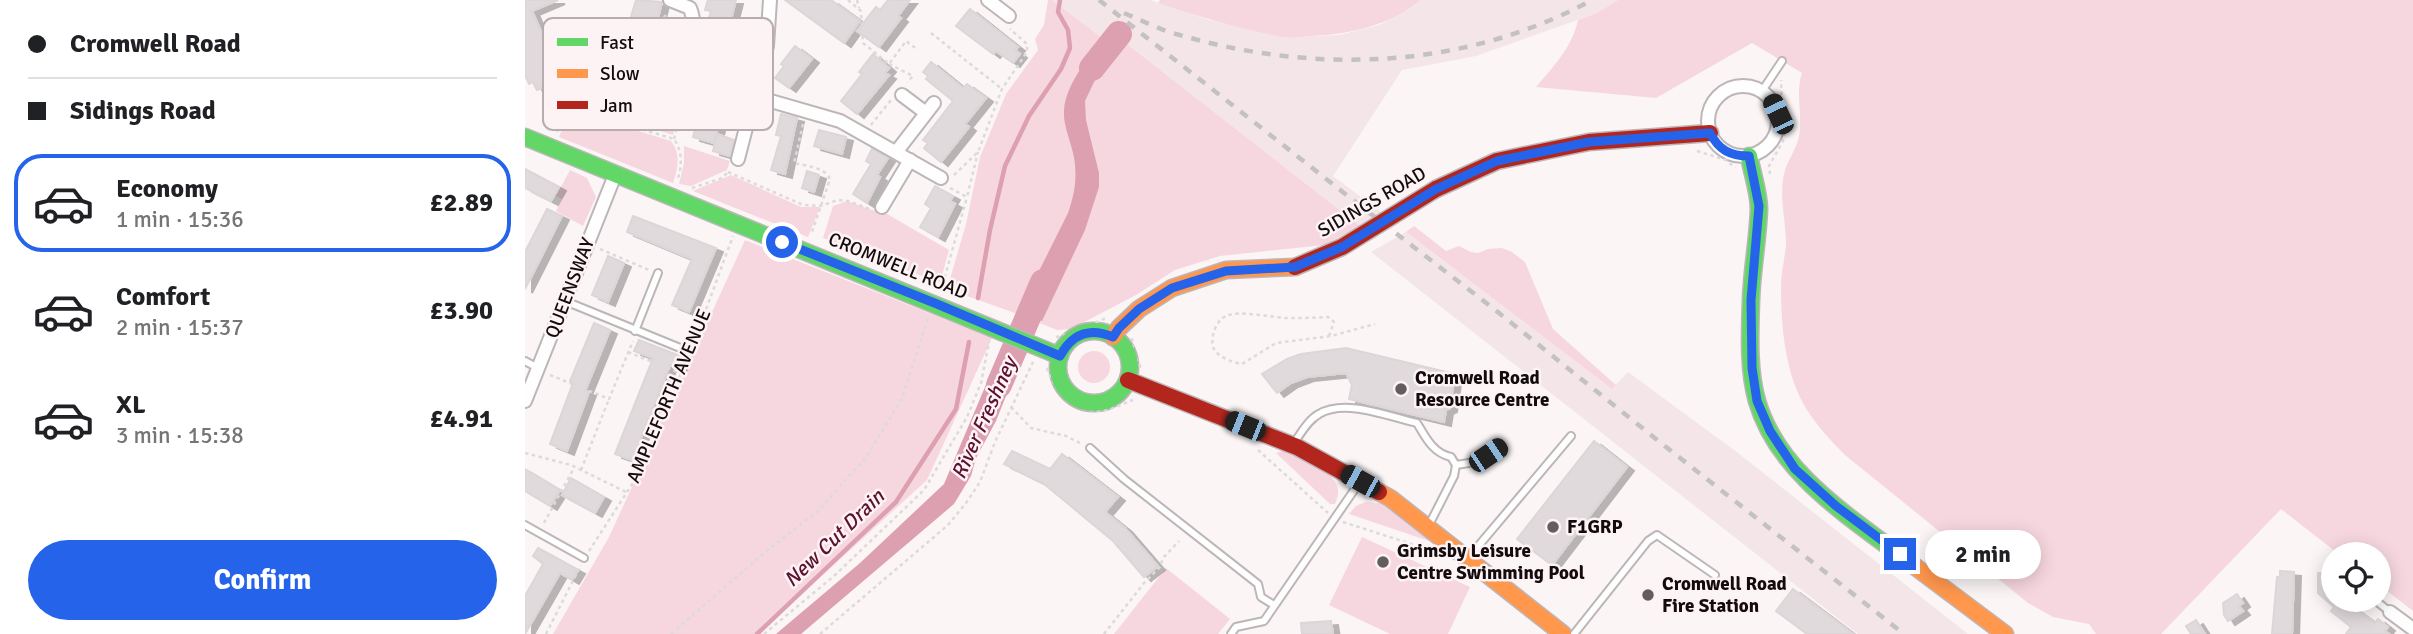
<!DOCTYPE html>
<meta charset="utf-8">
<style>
body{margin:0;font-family:Signika,sans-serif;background:#f2f2f2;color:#202124;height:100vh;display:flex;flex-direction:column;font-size:26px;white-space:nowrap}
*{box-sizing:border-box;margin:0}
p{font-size:23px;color:#757577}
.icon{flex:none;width:38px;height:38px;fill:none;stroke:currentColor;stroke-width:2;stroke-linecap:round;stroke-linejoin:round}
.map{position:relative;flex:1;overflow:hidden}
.side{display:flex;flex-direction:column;background:#fff;width:525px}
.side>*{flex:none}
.hud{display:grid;align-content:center;height:154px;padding:0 28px;background:#fff}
.buttons{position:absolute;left:1796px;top:542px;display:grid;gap:14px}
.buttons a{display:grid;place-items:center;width:70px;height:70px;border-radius:50%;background:#fff;box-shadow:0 4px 18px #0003;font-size:35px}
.end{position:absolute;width:32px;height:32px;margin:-16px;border:9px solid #2563eb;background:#fff;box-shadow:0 0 0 4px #fff}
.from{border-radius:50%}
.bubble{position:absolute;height:49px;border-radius:24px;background:#fff;box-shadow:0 4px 18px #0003;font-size:23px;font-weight:800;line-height:49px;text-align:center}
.car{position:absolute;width:21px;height:42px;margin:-21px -10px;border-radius:9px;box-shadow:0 0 5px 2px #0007;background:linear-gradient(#222 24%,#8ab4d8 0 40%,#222 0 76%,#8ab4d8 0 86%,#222 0)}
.hud b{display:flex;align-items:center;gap:24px;height:66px;font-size:26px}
.hud b+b{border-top:2px solid #e0e0e0}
.hud i{width:18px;height:18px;background:#202124}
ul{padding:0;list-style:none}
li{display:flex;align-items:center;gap:21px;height:98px;margin:0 14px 10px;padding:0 14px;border:4px solid transparent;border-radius:28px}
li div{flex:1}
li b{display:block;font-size:26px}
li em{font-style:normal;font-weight:800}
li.active{border-color:#2563eb}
li>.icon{width:63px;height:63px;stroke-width:1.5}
.cta{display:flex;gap:14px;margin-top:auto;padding:14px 28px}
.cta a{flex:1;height:80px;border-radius:42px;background:#2563eb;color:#fff;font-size:28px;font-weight:800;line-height:80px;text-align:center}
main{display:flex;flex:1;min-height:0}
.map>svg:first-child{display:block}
.built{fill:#f3e5e8}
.green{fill:#f7d7df}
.water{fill:#dca0b1}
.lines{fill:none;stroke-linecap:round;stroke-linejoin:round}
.stream{stroke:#dca0b1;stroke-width:4.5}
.river{stroke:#dca0b1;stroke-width:26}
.building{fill:#e1dadc;stroke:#ddd6d8;stroke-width:2;filter:url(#shadow)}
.lane-casing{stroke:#bdb6b8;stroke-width:10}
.street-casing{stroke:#bdb6b8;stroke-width:16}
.fast-casing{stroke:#bdb6b8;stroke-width:19}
.slow-casing{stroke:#bdb6b8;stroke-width:19}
.jam-casing{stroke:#bdb6b8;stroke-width:19}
.path{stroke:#dcdadb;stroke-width:2.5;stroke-dasharray:3.5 3.5;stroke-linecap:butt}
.lane{stroke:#fefefe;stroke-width:6}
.street{stroke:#fefefe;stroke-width:12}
.fast{stroke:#63d668;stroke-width:16}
.slow{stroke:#ff974d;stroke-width:16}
.jam{stroke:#b3261e;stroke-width:16}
.rail{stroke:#c4c1c2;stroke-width:4.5;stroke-dasharray:9 9;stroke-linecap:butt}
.jam-bridge-casing{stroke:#bdb6b8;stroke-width:19;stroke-linecap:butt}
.jam-bridge{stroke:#b3261e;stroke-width:16}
.route{stroke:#2563eb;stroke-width:9}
.poi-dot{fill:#645d5f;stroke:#fdf3f5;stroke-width:2.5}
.labels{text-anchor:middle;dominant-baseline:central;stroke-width:5;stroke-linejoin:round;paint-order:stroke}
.street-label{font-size:19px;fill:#130b0d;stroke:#fdf3f5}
.poi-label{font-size:19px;font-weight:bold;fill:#130b0d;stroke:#fdf3f5;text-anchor:start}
.water-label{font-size:21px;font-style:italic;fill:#5c1130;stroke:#fdf3f5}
.key{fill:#fdf3f5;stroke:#b7adaf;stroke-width:2}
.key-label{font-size:19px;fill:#130b0d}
</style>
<main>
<section class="side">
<div class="hud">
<b><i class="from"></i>Cromwell Road</b>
<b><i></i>Sidings Road</b>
</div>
<ul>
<li class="active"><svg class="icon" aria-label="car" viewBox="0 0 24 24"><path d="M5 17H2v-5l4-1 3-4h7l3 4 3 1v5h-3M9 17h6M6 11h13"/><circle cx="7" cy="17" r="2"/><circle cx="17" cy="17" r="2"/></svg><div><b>Economy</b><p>1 min · 15:36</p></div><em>£2.89</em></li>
<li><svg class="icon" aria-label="car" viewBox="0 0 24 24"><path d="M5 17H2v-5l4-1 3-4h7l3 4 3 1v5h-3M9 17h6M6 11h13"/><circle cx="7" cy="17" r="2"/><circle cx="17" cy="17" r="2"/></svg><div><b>Comfort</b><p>2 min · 15:37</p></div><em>£3.90</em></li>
<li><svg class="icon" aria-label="car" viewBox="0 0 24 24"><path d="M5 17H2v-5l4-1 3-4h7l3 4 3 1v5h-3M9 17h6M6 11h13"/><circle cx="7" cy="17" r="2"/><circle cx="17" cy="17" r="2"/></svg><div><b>XL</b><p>3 min · 15:38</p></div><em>£4.91</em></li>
</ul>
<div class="cta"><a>Confirm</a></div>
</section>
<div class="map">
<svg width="1888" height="634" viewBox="0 0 1888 634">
<defs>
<filter id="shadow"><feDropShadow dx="7" dy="4" stdDeviation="0" flood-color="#0004"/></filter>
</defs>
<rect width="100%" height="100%" fill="#fbf5f6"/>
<g class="built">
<polygon points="527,0 625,0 684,20 761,37 815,35 854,25 886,8 896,0 1093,0 1072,13 951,56 877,70 808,176 856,212 835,226 602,44 583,31 577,38"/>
<polygon points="881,232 1087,389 1103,372 1213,453 1443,634 1333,634 846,252"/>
</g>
<g class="green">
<polygon points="523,0 527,0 577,38 583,31 602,44 835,226 799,245 695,256 650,270 611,295 546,329 532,330 487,312 422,289 441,224 455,157 481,94 513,50 510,39 519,25"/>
<path d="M635 0H896C864 26 826 34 785 36 777 37 767 38 758 37 716 29 674 17 633 3Z"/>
<path d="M1093 0H1888V611L1853 584V555H1815L1756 509 1636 634H1571L1564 624 1528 617 1503 603 1320 455C1306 441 1293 427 1282 410 1260 375 1256 327 1256 287 1256 272 1260 258 1261 244 1261 220 1253 194 1260 170 1264 158 1272 148 1274 136 1278 115 1270 93 1277 73L1227 43 1131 98 1011 87C1029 66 1047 47 1053 20L1072 13Z"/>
<path d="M49 105 84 122 146 141C156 153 153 169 148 183L34 137 45 108Z"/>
<polygon points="131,111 153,118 148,135 126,128"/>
<polygon points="159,146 205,161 202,170 166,186 154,184 159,163"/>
<polygon points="45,170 62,178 71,197 58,226 31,211 37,199 31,196"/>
<polygon points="206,175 276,207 295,207 283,237 168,191"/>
<polygon points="322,201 347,210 357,211 424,250 415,283 298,238 308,206"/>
<polygon points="889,226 921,251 934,246 946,252 953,253 963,249 977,248 987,252 1000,262 1028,329 1091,385 1087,389 881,232"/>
<polygon points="220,240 467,338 402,480 233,634 28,634 84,537"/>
<circle cx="569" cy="367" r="16"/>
<path d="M758 451C778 461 826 473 810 504H805L751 453Z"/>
<polygon points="840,502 856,503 863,506 916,545 824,514 831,506"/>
<polygon points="837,537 945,587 923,634 865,634 804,605"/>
<polygon points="641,568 705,619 693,634 589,634"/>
</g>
<g class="water">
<path d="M581 34 599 47 571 78 560 101 561 120 574 173V187L560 230 517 321 494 311 543 213C550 193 553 174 548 153 545 139 538 125 539 110 541 82 566 56 581 34Z"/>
<polygon points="476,349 497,356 471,421 451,458 446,476 429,504 276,634 251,634 335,563 419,484"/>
</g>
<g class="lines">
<g class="stream">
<polyline points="453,298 465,230 480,166 504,116 536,69 545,48 543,30 533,12 535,0"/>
<polyline points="232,634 371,502 431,409 444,342"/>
</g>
<g class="river">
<polyline points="567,68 594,34"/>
<polyline points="474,385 518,282"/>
</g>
</g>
<g class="building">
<polygon points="0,0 33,0 7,11 37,79 12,90 8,82 4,84 0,75"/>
<polygon points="111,0 137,2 130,31 155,38 151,52 115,40 104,70 88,65 93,49 96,50"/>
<polygon points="183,0 211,0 205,23 184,18 186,11 180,10"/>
<polygon points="260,0 306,0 335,21 319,43"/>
<polygon points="363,0 385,0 373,16 376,18 354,47 332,31 351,7 355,10"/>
<polygon points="445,9 493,47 490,50 495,54 488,63 471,51 468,54 431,26"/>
<polygon points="270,46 287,59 264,88 250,78 259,66 256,64"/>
<polygon points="348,54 364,68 360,73 364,75 332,114 316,101 337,74 334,72"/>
<polygon points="406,62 438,88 442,84 461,98 440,124 444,127 416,162 399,148 403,143 398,140 428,101 401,79 403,76 398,72"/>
<polygon points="179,95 200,100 189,143 168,137"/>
<polygon points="256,114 272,118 260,174 246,170 256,136 251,135"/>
<polygon points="294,130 321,137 317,154 289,146"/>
<polygon points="192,134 209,140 205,156 188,151"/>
<polygon points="347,149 363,158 352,175 355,177 342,203 328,194 346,164 341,161"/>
<polygon points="0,169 34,187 26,201 0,188"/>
<polygon points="282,171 294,175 289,192 277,188"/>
<polygon points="410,186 428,196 425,201 430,204 413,237 395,227 406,208 400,204"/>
<polygon points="22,209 37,216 0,289 0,252"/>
<polygon points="108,216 191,248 164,312 147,305 167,259 102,232"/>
<polygon points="83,256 99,263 83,302 67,295"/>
<polygon points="69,323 85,330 60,391 64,392 42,451 25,444 48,383 45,381"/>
<polygon points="114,340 158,357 154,368 145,365 107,460 90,454 128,358 109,351"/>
<polygon points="821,348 930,374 925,408 921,410 919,422 824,399 827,385 821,373 782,377 766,383 752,393 737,374 762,359 776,354"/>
<polygon points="1069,441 1102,467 1027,565 992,539"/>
<polygon points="487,451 525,469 537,454 593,497 580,512 600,528 633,566 619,577 588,541 518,483 479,464"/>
<polygon points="0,469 35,490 25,506 0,491"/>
<polygon points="46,478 79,497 70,513 37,495"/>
<polygon points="13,548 53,570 47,580 35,573 0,634 0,596 18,564 8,556"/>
<polygon points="1755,571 1769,572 1767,634 1747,634 1752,577 1755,577"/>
<polygon points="1793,573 1806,573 1806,600 1831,600 1826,606 1850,623 1853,619 1863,627 1860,631 1864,634 1821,634 1826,627 1806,611 1809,607 1793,593"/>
<polygon points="1268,589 1328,634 1282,634 1251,611"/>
<polygon points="1712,594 1718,603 1714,606 1718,611 1703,621 1699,615 1698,603"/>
<polygon points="1671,620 1680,634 1666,634 1661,626"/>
<polygon points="806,621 808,634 777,634 776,623"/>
</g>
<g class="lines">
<defs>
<g id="lane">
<polyline points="1237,91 1257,61"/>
<polyline points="40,301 165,352"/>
<polyline points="110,331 133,273"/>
<polyline points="0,361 13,368"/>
<path d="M769 443C776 433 783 420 794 414 820 398 865 417 892 423 901 438 908 453 926 457L931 465 929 476 904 525"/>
<polyline points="565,448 599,479 733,584 736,597 749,605"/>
<polyline points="931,465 950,462 975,447"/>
<polyline points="0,525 59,558"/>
<polyline points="944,557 1046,436"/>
<polyline points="1850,600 1865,612"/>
<polyline points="706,634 711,627 739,621 834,483"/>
<polyline points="1049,634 1123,541 1132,535 1190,575"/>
</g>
<g id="street">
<path d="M145 0 165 8C174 30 163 53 157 75"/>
<polyline points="463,0 484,16"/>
<polyline points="121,65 315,121 416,178"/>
<circle cx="1218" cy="121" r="35"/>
<polyline points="377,95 401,113"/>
<polyline points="372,151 409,103"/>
<polyline points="213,159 242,46 245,0"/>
<polyline points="357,207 385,160"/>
<polyline points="0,401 90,175"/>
<polyline points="1865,612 1888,629"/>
</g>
<g id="fast">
<polyline points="0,137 535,356"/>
<path d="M1224 156C1227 173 1234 192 1234 209 1233 239 1227 269 1226 300 1225 332 1223 370 1232 401 1253 473 1324 516 1380 559"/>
<circle cx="569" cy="367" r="36"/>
</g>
<g id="slow">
<polyline points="588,337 594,328 614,309 647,288 701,270 770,267"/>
<polyline points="854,492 865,498 1038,634"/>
<polyline points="1380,559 1480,634"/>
</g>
<g id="jam">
<polyline points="911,189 972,161 1064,142 1185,133"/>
<polyline points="603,380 772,447 854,492"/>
</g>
</defs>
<use href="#lane" class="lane-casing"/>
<use href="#street" class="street-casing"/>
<use href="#fast" class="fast-casing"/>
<use href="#slow" class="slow-casing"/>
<use href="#jam" class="jam-casing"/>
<g class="path">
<polyline points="323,0 336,11 338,43 364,64 381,41 393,50"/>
<polyline points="332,0 334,8"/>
<polyline points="406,33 477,89"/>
<path d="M124 54 126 48C118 31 135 26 142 13"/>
<polyline points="364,64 388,76 382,82"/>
<polyline points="44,101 56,67 59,65 95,76 113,75"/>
<path d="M278 124 269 163C281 166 300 167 305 179L286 235"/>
<polyline points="346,125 366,100"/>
<polyline points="122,131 136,84"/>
<path d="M32 132 44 101 89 121 149 139C158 152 157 167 152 181"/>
<polyline points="149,139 162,92"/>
<polyline points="1172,151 1201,160 1210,168"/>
<polyline points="203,172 278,205 295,206 313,200 323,201 344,209"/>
<polyline points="1245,174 1244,166 1258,141 1262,119 1257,104 1256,80"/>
<polyline points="429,175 453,152 477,89 502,52 502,44 485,29"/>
<polyline points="167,188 197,178 202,173"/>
<polyline points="425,188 442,197 453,152"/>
<polyline points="75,249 124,270"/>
<polyline points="416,291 442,197"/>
<path d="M804 336 809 322 803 317C789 318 775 318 760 318 746 317 712 310 701 316 691 320 684 339 689 349 693 357 709 363 717 364L751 343 806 336 850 324"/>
<polyline points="531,337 545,334 581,318"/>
<polyline points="607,338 608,353 616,368"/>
<polyline points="169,342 208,236"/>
<polyline points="103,352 155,373"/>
<path d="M522 368C531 395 551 414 581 410 590 408 599 403 608 400"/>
<polyline points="25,375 84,399 108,341"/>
<polyline points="486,407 506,428 541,436 555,443"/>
<polyline points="733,450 803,513"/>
<polyline points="0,453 46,465 103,493"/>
<polyline points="56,470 84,399"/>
<polyline points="818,522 905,550"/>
<polyline points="19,523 49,468"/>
<polyline points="64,551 115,472 161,361"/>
<polyline points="21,634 56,565"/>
<polyline points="146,634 239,553 293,511 342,456 377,398 403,318"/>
<polyline points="239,634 309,576 399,490 442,417 456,383 464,342"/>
<polyline points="295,634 423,525 441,503 455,482 470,442 508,362"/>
<polyline points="579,634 619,583 635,567 638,558 654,541"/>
</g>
<use href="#lane" class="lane"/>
<use href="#street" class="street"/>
<use href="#fast" class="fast"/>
<use href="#slow" class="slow"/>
<use href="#jam" class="jam"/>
<g class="rail">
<polyline points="574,0 833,204 969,309 1136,443 1379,634"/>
<path d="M599 13C616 20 631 28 648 33 787 75 938 70 1067 0"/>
</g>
<defs>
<polyline id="jam-bridge" points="770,267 817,247 911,189"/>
</defs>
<use href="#jam-bridge" class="jam-bridge-casing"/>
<use href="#jam-bridge" class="jam-bridge"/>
</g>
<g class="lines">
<path class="route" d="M257 242 412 304 535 356C547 334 564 327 588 337L594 328 614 309 647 288 701 271 770 267 817 247 911 189 972 161 1064 142 1185 133C1194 150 1205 156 1224 156L1234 206 1226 300 1227 368 1232 401 1245 431 1270 469 1311 506 1375 554"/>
</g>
<g class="poi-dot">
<circle cx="876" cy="389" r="7"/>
<circle cx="1028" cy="527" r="7"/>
<circle cx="858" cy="562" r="7"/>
<circle cx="1123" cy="595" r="7"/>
</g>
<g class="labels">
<g class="street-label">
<text transform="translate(847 202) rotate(-30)">SIDINGS ROAD</text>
<text transform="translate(373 266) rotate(22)">CROMWELL ROAD</text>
<text transform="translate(45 288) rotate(-69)">QUEENSWAY</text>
<text transform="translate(144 396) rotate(-67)">AMPLEFORTH AVENUE</text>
</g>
<g class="poi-label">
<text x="890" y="378">Cromwell Road<tspan x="890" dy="22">Resource Centre</tspan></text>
<text x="1042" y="527">F1GRP</text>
<text x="872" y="551">Grimsby Leisure<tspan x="872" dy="22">Centre Swimming Pool</tspan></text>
<text x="1137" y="584">Cromwell Road<tspan x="1137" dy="22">Fire Station</tspan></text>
</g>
<g class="water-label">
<text transform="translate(459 418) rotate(-66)">River Freshney</text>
<text transform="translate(309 538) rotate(-44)">New Cut Drain</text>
</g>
</g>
<rect x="18" y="18" width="230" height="112" rx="10" class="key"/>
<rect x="32" y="38" width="31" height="8" fill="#63d668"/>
<rect x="32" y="69" width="31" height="9" fill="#ff974d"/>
<rect x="32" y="101" width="31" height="8" fill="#b3261e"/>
<g class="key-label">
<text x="75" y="49">Fast</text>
<text x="75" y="80">Slow</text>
<text x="75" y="112">Jam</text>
</g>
</svg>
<div class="buttons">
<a><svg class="icon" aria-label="locate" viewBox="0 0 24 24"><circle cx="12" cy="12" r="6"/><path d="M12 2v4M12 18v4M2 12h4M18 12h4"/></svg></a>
</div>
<i class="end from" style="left:257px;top:242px"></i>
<i class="end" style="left:1375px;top:554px"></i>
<div class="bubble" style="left:1400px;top:530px;width:116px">2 min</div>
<i class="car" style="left:1253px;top:114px;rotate:335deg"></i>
<i class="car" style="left:720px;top:426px;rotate:292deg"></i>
<i class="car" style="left:963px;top:455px;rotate:56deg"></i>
<i class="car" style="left:835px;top:481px;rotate:299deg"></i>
</div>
</main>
